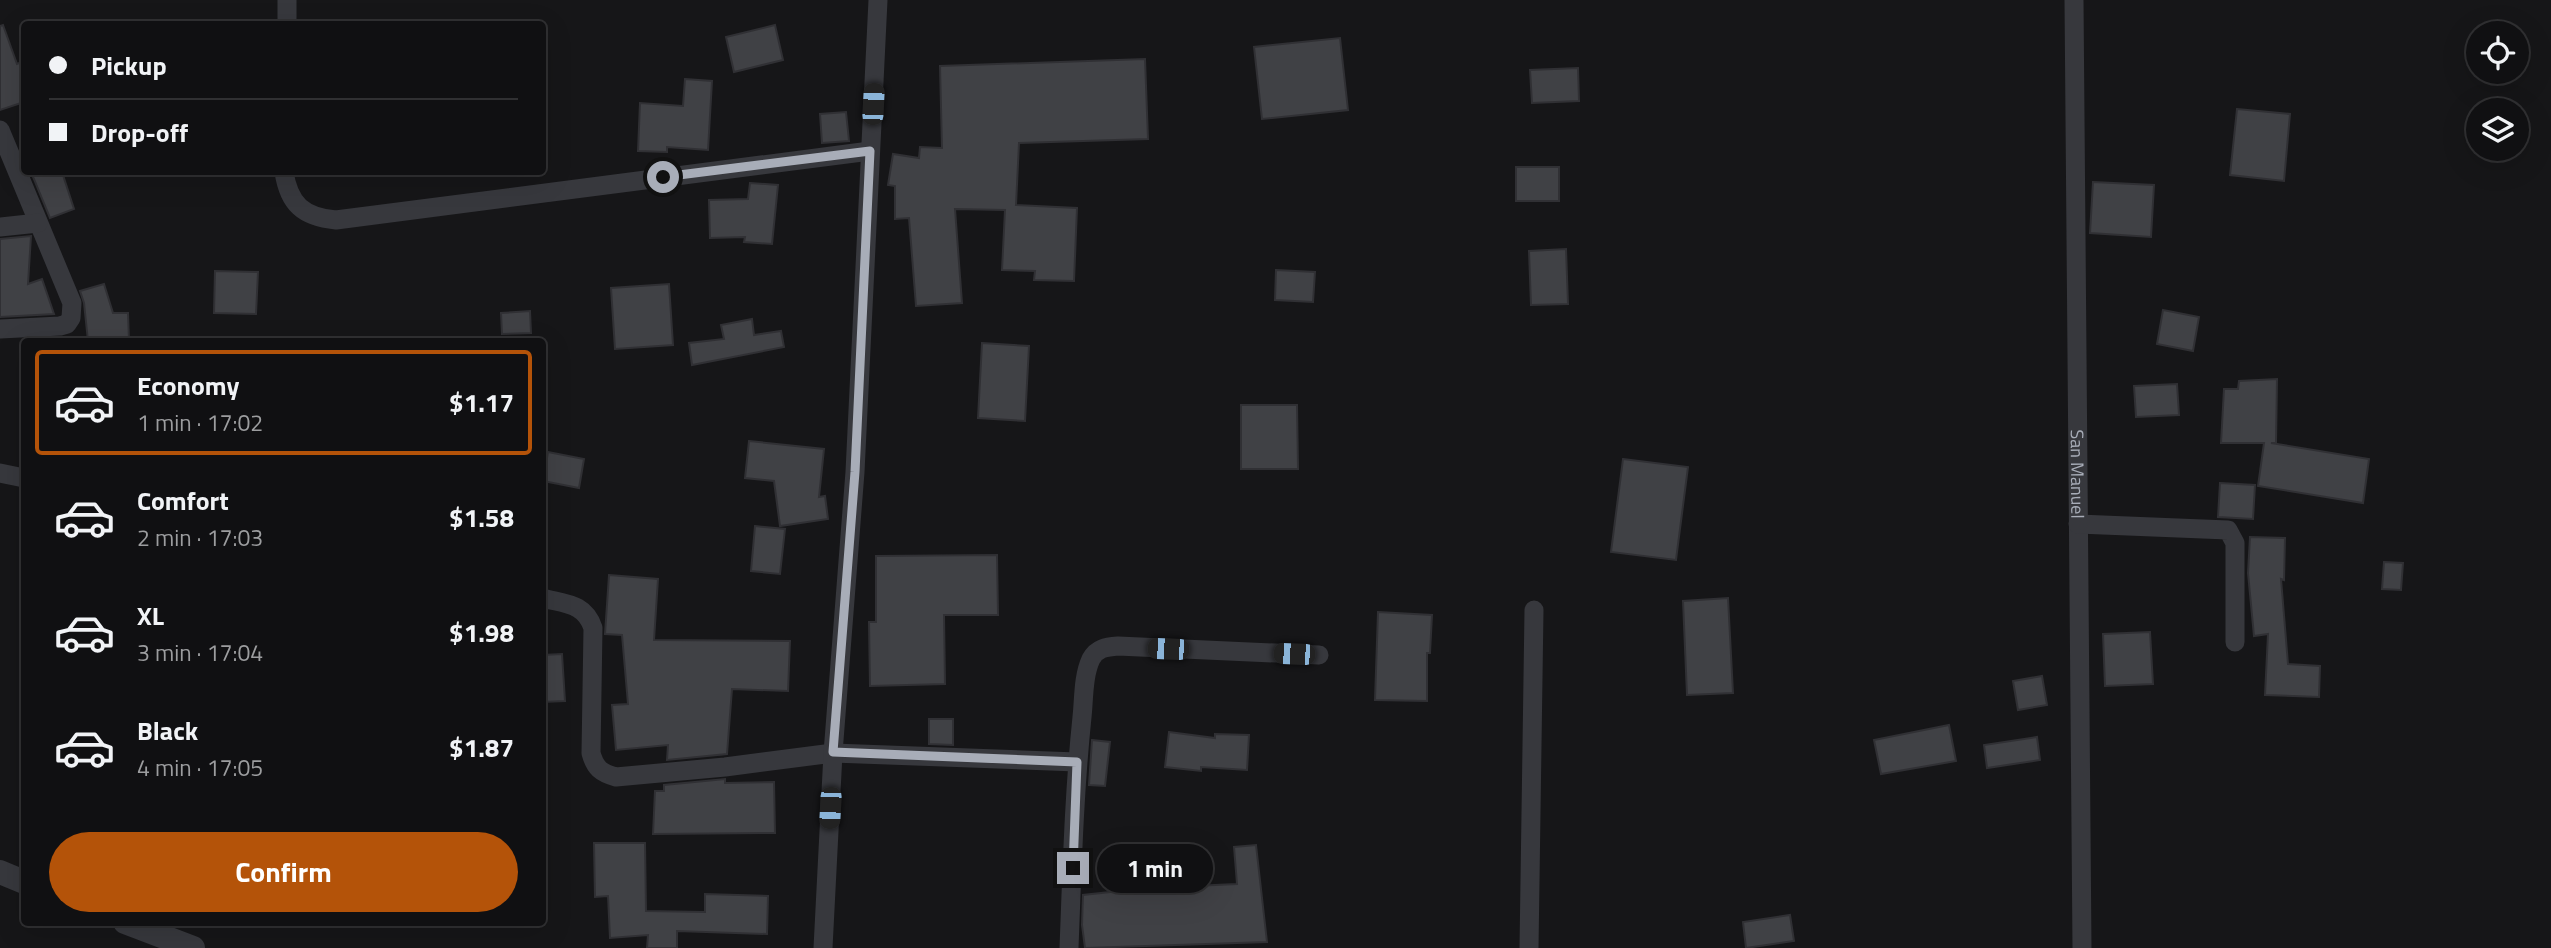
<!DOCTYPE html>
<meta charset="utf-8">
<style>
body{margin:0;font-family:"Titillium Web",sans-serif;background:#1e1e20;color:#f1f3f6;height:100vh;display:flex;flex-direction:column;font-size:26px;white-space:nowrap}
*{box-sizing:border-box;margin:0}
p{font-size:23px;color:#9c9d9f}
.icon{flex:none;width:38px;height:38px;fill:none;stroke:currentColor;stroke-width:2;stroke-linecap:round;stroke-linejoin:round}
.map{position:relative;flex:1;overflow:hidden}
.side{position:absolute;left:21px;top:338px;width:525px;height:588px;display:flex;flex-direction:column;background:#101012;border-radius:7px;box-shadow:0 7px 28px #0002,0 0 0 2px #303032}
.side>*{flex:none}
.top-card{position:absolute;left:21px;top:21px;width:525px;height:154px;border-radius:7px;box-shadow:0 7px 28px #0002,0 0 0 2px #303032;display:grid;align-content:center;height:154px;padding:0 28px;background:#101012}
.tools{position:absolute;left:2466px;top:21px;display:grid;gap:14px}
.tools a{display:grid;place-items:center;width:63px;height:63px;border-radius:50%;background:#101012;box-shadow:0 7px 28px #0002,0 0 0 2px #303032;font-size:35px}
.end{position:absolute;width:32px;height:32px;margin:-16px;border:9px solid #a8adb8;background:#111;box-shadow:0 0 0 4px #111}
.from{border-radius:50%}
.bubble{position:absolute;height:49px;border-radius:24px;background:#101012;box-shadow:0 7px 28px #0002,0 0 0 2px #303032;font-size:23px;font-weight:700;line-height:49px;text-align:center}
.car{position:absolute;width:21px;height:42px;margin:-21px -10px;border-radius:9px;box-shadow:0 0 5px 2px #0007;background:linear-gradient(#222 24%,#8ab4d8 0 40%,#222 0 76%,#8ab4d8 0 86%,#222 0)}
.top-card b{display:flex;align-items:center;gap:24px;height:66px;font-size:26px}
.top-card b+b{border-top:2px solid #303032}
.top-card i{width:18px;height:18px;background:#f1f3f6}
ul{padding:12px 0 0;list-style:none}
li{display:flex;align-items:center;gap:21px;height:105px;margin:0 14px 10px;padding:0 14px;border:4px solid transparent;border-radius:7px}
li div{flex:1}
li b{display:block;font-size:26px}
li em{font-style:normal;font-weight:700}
li.selected{border-color:#b45309}
li>.icon{width:63px;height:63px;stroke-width:1.5}
.button{display:flex;gap:14px;margin-top:auto;padding:14px 28px}
.button a{flex:1;height:80px;border-radius:42px;background:#b45309;color:#fff;font-size:28px;font-weight:700;line-height:80px;text-align:center}
.map>svg:first-child{display:block}
.building{fill:#404145;stroke:#303034;stroke-width:2}
.lines{fill:none;stroke-linecap:round;stroke-linejoin:round}
.minor{stroke:#37383d;stroke-width:19}
.tertiary{stroke:#37383d;stroke-width:24}
.route{stroke:#a8adb8;stroke-width:9}
.labels{text-anchor:middle;dominant-baseline:central;stroke-width:7;stroke-linejoin:round;paint-order:stroke}
.street-label{font-size:18px;fill:#a8adb8;stroke:#111113}
</style>
<div class="map">
<svg width="2551" height="948" viewBox="0 0 2551 948">
<rect width="100%" height="100%" fill="#161618"/>
<g class="building">
<polygon points="3,25 17,64 24,61 24,102 0,110 0,26"/>
<polygon points="775,25 783,60 734,72 726,37"/>
<polygon points="1340,38 1348,110 1262,119 1254,47"/>
<polygon points="1145,59 1148,139 1019,143 1016,205 1077,208 1074,281 1034,280 1035,271 1002,270 1005,210 955,209 962,303 916,306 909,218 895,219 895,186 888,185 893,154 919,158 920,147 942,148 940,66"/>
<polygon points="1578,68 1579,101 1532,103 1530,70"/>
<polygon points="685,79 712,81 708,150 667,147 667,152 638,151 640,103 683,106"/>
<polygon points="2237,109 2290,114 2284,181 2230,175"/>
<polygon points="846,112 849,141 822,143 820,114"/>
<rect x="1516" y="167" width="43" height="34"/>
<polygon points="31,172 62,172 74,209 50,218"/>
<polygon points="2093,182 2154,185 2151,237 2090,233"/>
<polygon points="750,183 778,185 772,244 744,242 745,237 710,238 709,200 748,199"/>
<polygon points="31,236 28,284 42,279 54,314 0,317 0,239"/>
<polygon points="1566,249 1568,304 1531,305 1529,251"/>
<polygon points="1276,270 1315,272 1313,302 1275,300"/>
<polygon points="215,271 258,272 256,314 214,313"/>
<polygon points="104,284 113,313 128,313 129,341 88,341 84,303 80,291"/>
<polygon points="669,284 673,345 615,349 611,288"/>
<polygon points="2163,310 2199,317 2193,351 2157,344"/>
<polygon points="530,311 531,333 502,334 501,313"/>
<polygon points="752,319 754,335 781,331 784,347 692,365 689,343 724,339 721,325"/>
<polygon points="982,343 1029,346 1025,421 978,418"/>
<polygon points="2277,379 2276,443 2271,443 2369,459 2363,503 2258,486 2264,443 2221,443 2224,389 2238,389 2239,381"/>
<polygon points="2177,384 2179,415 2136,417 2134,386"/>
<polygon points="1241,405 1297,405 1298,469 1241,469"/>
<polygon points="749,441 824,449 819,497 825,496 828,519 780,526 774,481 745,478"/>
<polygon points="548,452 584,459 579,488 543,481"/>
<polygon points="1623,459 1688,467 1676,560 1611,552"/>
<polygon points="2220,483 2255,485 2253,519 2218,517"/>
<polygon points="755,526 785,529 780,574 751,571"/>
<polygon points="2250,537 2285,538 2284,580 2281,579 2288,664 2320,666 2319,697 2265,695 2268,634 2254,636 2248,573"/>
<polygon points="997,555 998,615 944,615 945,684 870,686 869,622 876,622 876,556"/>
<polygon points="2384,562 2403,563 2401,590 2382,589"/>
<polygon points="609,575 658,579 654,640 790,641 788,691 732,689 727,754 667,760 668,745 616,750 612,705 628,704 622,635 605,634"/>
<polygon points="1728,598 1733,693 1687,695 1683,601"/>
<polygon points="1378,612 1432,615 1430,653 1427,653 1427,701 1375,700"/>
<polygon points="2150,632 2153,684 2105,686 2103,634"/>
<polygon points="562,654 565,701 542,702 542,655"/>
<polygon points="2042,676 2047,705 2018,710 2013,681"/>
<polygon points="929,719 953,719 953,745 929,744"/>
<polygon points="1949,725 1956,761 1881,774 1874,740"/>
<polygon points="1169,732 1215,738 1215,734 1249,735 1247,770 1201,767 1201,771 1165,767"/>
<polygon points="2037,737 2040,760 1987,768 1984,745"/>
<polygon points="1092,740 1110,742 1105,786 1089,785"/>
<polygon points="725,779 725,783 774,782 775,833 653,834 655,791 664,791 664,785"/>
<polygon points="594,843 645,843 646,911 705,912 705,894 768,896 767,934 677,931 677,948 647,948 648,935 610,938 608,896 595,897"/>
<polygon points="1256,845 1267,942 1085,948 1082,925 1083,895 1147,888 1237,884 1234,847"/>
<polygon points="1790,915 1794,941 1746,948 1743,922"/>
</g>
<g class="lines">
<g class="minor">
<path id="s1" d="M2074 0 2082 948"/>
<polyline points="287,24 287,0"/>
<polyline points="0,130 72,303 71,318 67,324 60,326 0,329"/>
<path d="M284 172C289 204 303 217 336 220L870 151"/>
<polyline points="0,227 38,223"/>
<polyline points="0,473 24,478"/>
<polyline points="2078,524 2228,530 2235,543 2235,642"/>
<path d="M542 598C565 604 585 603 593 628L591 753C595 768 601 773 616 777L725 767 833 753 1077 762"/>
<polyline points="823,948 833,753 855,472 878,0"/>
<path d="M1069 948C1072 871 1074 794 1082 717 1084 699 1083 676 1091 659 1097 648 1106 647 1118 646L1319 655"/>
<polyline points="1529,948 1534,610"/>
</g>
<g class="tertiary">
<polyline points="0,872 24,882"/>
<polyline points="125,922 193,948"/>
</g>
</g>
<g class="lines">
<polyline class="route" points="663,177 870,151 855,472 833,752 1077,762 1073,868"/>
</g>
<g class="labels">
<g class="street-label">
<text stroke="none"><textPath href="#s1" startOffset="474">San Manuel</textPath></text>
</g>
</g>
</svg>
<div class="tools">
<a><svg class="icon" aria-label="locate" viewBox="0 0 24 24"><circle cx="12" cy="12" r="6"/><path d="M12 2v4M12 18v4M2 12h4M18 12h4"/></svg></a>
<a><svg class="icon" aria-label="layers" viewBox="0 0 24 24"><path d="M12 4l9 5-9 5-9-5zM3 14l9 5 9-5"/></svg></a>
</div>
<i class="end from" style="left:663px;top:177px"></i>
<i class="end" style="left:1073px;top:868px"></i>
<div class="bubble" style="left:1097px;top:844px;width:116px">1 min</div>
<i class="car" style="left:873px;top:104px;rotate:3deg"></i>
<i class="car" style="left:1168px;top:649px;rotate:272deg"></i>
<i class="car" style="left:1294px;top:654px;rotate:272deg"></i>
<i class="car" style="left:830px;top:808px;rotate:183deg"></i>
<div class="top-card">
<b><i class="from"></i>Pickup</b>
<b><i></i>Drop-off</b>
</div>
<section class="side">
<ul>
<li class="selected"><svg class="icon" aria-label="car" viewBox="0 0 24 24"><path d="M5 17H2v-5l4-1 3-4h7l3 4 3 1v5h-3M9 17h6M6 11h13"/><circle cx="7" cy="17" r="2"/><circle cx="17" cy="17" r="2"/></svg><div><b>Economy</b><p>1 min · 17:02</p></div><em>$1.17</em></li>
<li><svg class="icon" aria-label="car" viewBox="0 0 24 24"><path d="M5 17H2v-5l4-1 3-4h7l3 4 3 1v5h-3M9 17h6M6 11h13"/><circle cx="7" cy="17" r="2"/><circle cx="17" cy="17" r="2"/></svg><div><b>Comfort</b><p>2 min · 17:03</p></div><em>$1.58</em></li>
<li><svg class="icon" aria-label="car" viewBox="0 0 24 24"><path d="M5 17H2v-5l4-1 3-4h7l3 4 3 1v5h-3M9 17h6M6 11h13"/><circle cx="7" cy="17" r="2"/><circle cx="17" cy="17" r="2"/></svg><div><b>XL</b><p>3 min · 17:04</p></div><em>$1.98</em></li>
<li><svg class="icon" aria-label="car" viewBox="0 0 24 24"><path d="M5 17H2v-5l4-1 3-4h7l3 4 3 1v5h-3M9 17h6M6 11h13"/><circle cx="7" cy="17" r="2"/><circle cx="17" cy="17" r="2"/></svg><div><b>Black</b><p>4 min · 17:05</p></div><em>$1.87</em></li>
</ul>
<div class="button"><a>Confirm</a></div>
</section>
</div>
